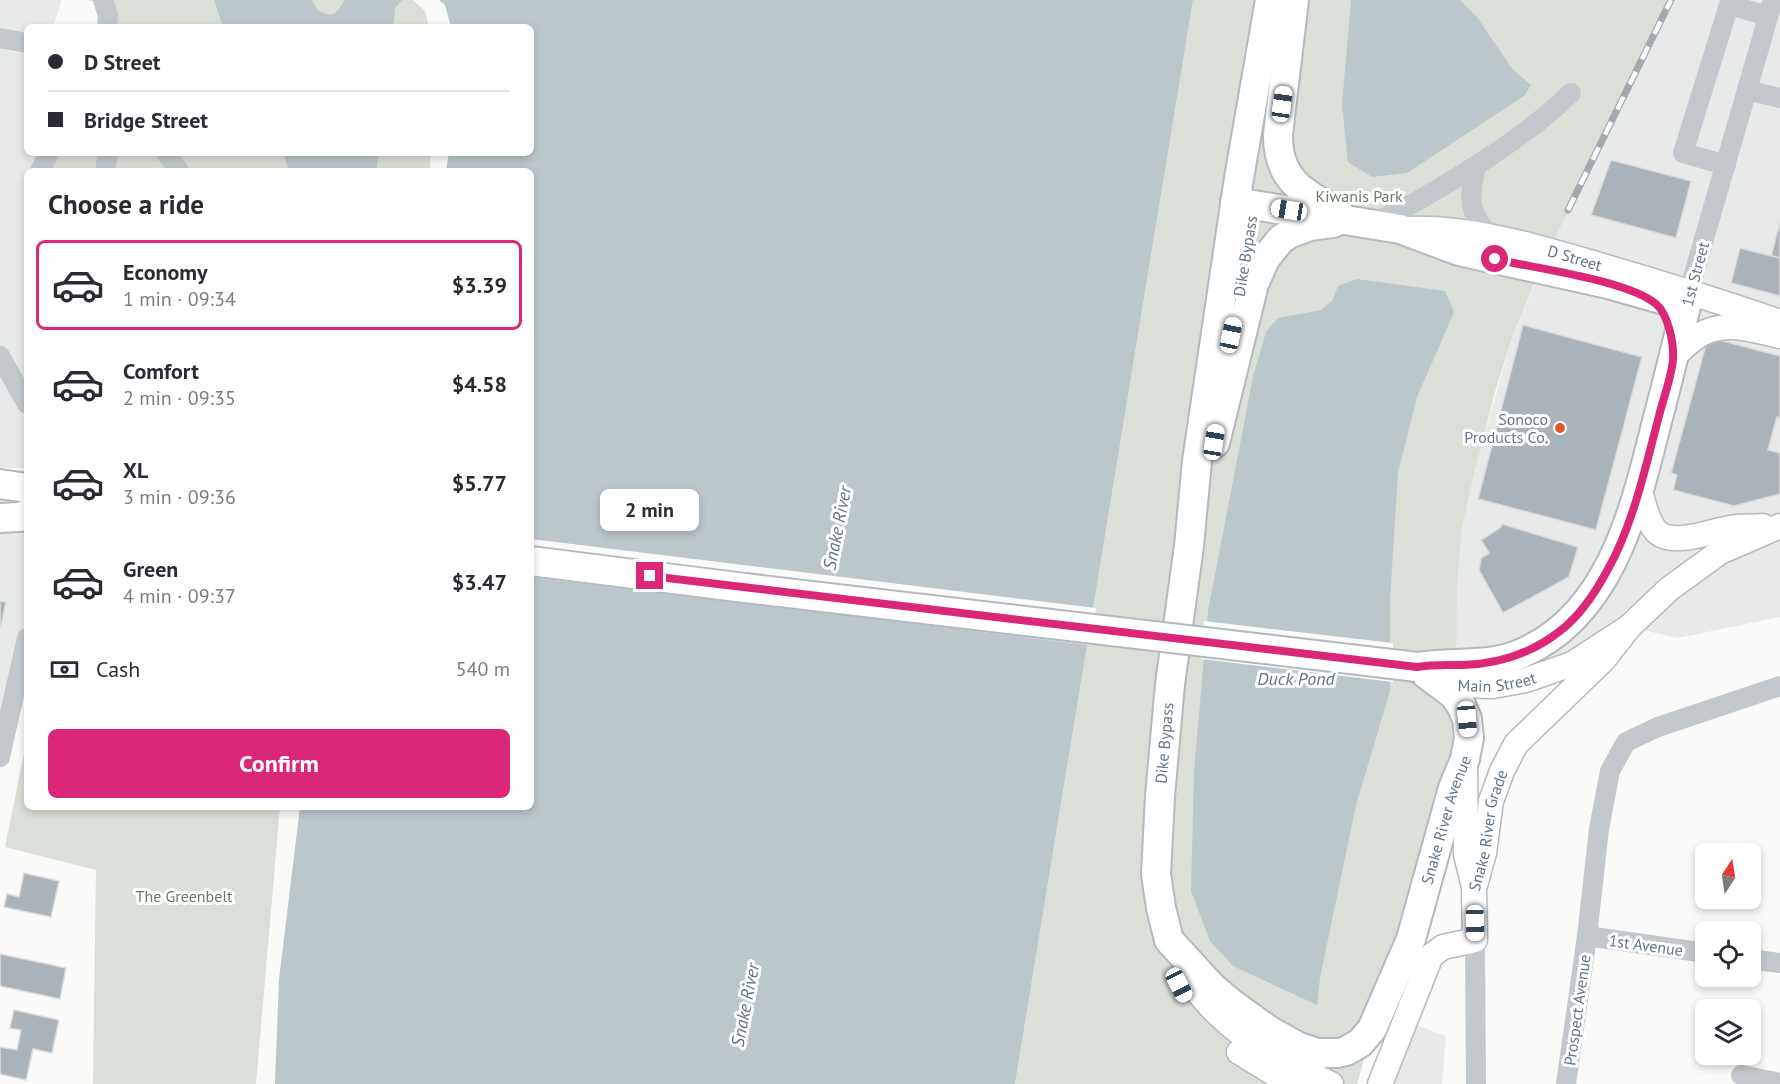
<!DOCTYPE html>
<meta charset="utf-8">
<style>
body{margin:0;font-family:"PT Sans",sans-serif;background:#f7f7f7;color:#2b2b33;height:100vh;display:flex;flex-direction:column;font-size:22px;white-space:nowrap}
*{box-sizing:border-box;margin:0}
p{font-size:20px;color:#7c7c81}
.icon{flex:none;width:33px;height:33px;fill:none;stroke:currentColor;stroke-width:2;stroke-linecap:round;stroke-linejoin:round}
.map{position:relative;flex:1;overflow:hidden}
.panel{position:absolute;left:24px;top:168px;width:510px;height:642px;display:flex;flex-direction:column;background:#fff;border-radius:9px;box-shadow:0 3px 9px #0003}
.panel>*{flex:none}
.top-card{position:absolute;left:24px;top:24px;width:510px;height:132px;border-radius:9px;box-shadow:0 3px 9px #0003;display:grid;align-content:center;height:132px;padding:0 24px;background:#fff}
.needle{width:39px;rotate:12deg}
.controls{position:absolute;left:1695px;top:843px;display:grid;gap:12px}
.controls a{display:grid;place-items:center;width:66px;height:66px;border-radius:9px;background:#fff;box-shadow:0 3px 9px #0003;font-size:30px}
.end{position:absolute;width:27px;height:27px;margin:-14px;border:8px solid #db2777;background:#fff;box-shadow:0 0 0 3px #fff}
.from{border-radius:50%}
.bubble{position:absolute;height:42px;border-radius:9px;background:#fff;box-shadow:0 3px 9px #0003;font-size:20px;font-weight:600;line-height:42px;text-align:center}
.car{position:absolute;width:18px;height:36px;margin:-18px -9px;border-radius:8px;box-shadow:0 0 4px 2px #0007;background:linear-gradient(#fff 24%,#345 0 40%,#fff 0 76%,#345 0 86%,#fff 0)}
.top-card b{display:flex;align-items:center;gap:21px;height:57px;font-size:22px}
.top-card b+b{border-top:2px solid #e1e1e2}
.top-card i{width:15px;height:15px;background:#2b2b33}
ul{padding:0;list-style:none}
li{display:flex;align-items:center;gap:18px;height:90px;margin:0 12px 9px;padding:0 12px;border:3px solid transparent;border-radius:9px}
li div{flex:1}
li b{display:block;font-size:22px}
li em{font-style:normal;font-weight:600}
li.on{border-color:#db2777}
li>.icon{width:54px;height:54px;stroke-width:1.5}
h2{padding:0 24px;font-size:27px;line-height:72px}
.pay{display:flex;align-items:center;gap:15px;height:66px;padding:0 24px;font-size:22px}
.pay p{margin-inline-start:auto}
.button{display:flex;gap:12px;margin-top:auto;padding:12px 24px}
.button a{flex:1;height:69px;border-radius:9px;background:#db2777;color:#fff;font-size:24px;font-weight:600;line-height:69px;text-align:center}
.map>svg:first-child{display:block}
.built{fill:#e8e9e9}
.green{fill:#dadfd7}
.water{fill:#bbc7cb}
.pier{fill:#fafaf8}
.building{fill:#aab3b9;stroke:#dcdcda;stroke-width:1.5}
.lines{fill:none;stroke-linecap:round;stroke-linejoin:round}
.major-casing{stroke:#b5babe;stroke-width:27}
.highway-casing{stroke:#b4b9bd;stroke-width:32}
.minor{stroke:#c3c8cc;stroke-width:20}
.major{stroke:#fff;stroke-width:24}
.highway{stroke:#fff;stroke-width:28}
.rail-casing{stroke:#a2aab0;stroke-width:7}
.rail{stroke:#fff;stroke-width:4.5;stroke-dasharray:14;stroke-linecap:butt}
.highway-bridge-casing{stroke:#b4b9bd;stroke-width:32;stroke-linecap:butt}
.highway-bridge{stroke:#fff;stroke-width:28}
.route{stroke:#db2777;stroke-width:8}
.poi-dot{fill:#e4572e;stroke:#fff;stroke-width:2}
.labels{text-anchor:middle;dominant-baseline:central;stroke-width:6;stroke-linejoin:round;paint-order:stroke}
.park-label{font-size:16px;fill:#687a64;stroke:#fff}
.street-label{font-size:16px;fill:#657683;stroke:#fff}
.poi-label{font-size:16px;fill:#657683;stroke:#fff;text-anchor:end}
.water-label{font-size:18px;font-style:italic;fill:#60757c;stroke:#fff}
</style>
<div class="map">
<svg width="1780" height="1084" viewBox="0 0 1780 1084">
<rect width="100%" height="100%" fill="#fafaf8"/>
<g class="built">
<polygon points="0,0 62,0 53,27 27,27 27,153 35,153 35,171 27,171 27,468 0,468"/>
<polygon points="1671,0 1780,0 1780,617 1678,638 1629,627 1572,664 1455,685 1457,588 1462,528 1472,477 1513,335 1549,250"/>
<polygon points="27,475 27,638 0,757 0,496"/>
<polygon points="1405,1021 1446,1036 1442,1084 1380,1084"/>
</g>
<g class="green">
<polygon points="87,0 413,0 425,11 429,27 111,27 110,6"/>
<polygon points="1193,0 1671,0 1540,269 1513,335 1495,392 1473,477 1462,528 1457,588 1455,738 1357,1084 1015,1084"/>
<polygon points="61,153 431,153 430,171 48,171"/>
<polygon points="27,738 27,807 280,807 256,1084 93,1084 96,870 5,847"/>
</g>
<g class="water">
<path d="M214 0H312C317 11 322 15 334 14L342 5 344 0H402L395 8 393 27H223Z"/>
<polygon points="439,0 1193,0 1015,1084 275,1084 279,979 300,807 531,807 531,171 446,171 449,153 531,153 531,27 451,27 445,5"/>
<polygon points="1351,0 1460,0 1477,17 1513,70 1531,85 1525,95 1407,173 1372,177 1348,162 1342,105"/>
<polygon points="283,153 379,153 376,171 289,171"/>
<polygon points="1357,279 1445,291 1454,312 1417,397 1398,472 1390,600 1390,691 1356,805 1320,978 1317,1005 1233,966 1210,941 1191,891 1194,772 1208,611 1253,377 1266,332 1278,318 1321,310 1332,301 1338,286"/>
</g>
<g class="pier">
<polygon points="531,539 1096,608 1090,645 531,577"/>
<polygon points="1204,621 1393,643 1393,682 1201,659"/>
</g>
<g class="building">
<polygon points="1611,160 1691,181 1676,238 1591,215"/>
<polygon points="1780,222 1780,258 1771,256"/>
<polygon points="1740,248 1780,258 1780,296 1731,283"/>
<polygon points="1523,325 1642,357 1596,530 1478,499"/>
<polygon points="1708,337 1780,356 1780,418 1777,417 1768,450 1780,453 1780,494 1734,506 1673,490 1677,475 1671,473"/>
<polygon points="1502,524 1578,547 1569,577 1503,613 1479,570 1481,558 1489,553 1481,540 1501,527"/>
<polygon points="0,601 6,602 1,626 0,626"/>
<polygon points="24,873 59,881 51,917 4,907 7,894 19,897"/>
<polygon points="0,954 66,968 60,999 0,986"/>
<polygon points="14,1010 59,1020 52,1053 33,1049 26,1080 0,1074 0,1047 17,1050 21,1030 10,1028"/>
</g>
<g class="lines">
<defs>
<g id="major">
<path id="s1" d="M1408 229C1473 227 1535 246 1596 264 1658 282 1719 301 1780 322"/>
<path d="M1673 358C1709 318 1731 324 1780 336"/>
<path d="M1640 491C1644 504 1647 523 1658 533 1675 546 1711 531 1730 528 1741 526 1752 527 1763 526"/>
<path id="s2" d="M1435 679 1455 685 1493 686 1526 680 1572 664 1629 627 1669 589 1720 552 1780 526"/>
<polyline points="1465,763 1466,854 1473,883"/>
<path d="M1185 972C1216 1028 1276 1058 1331 1084"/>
<polyline points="1239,1052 1291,1084"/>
<path id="s3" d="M1380 1084 1431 956 1443 947 1475 940 1474 889 1484 853 1491 801 1502 771 1516 744 1604 659 1629 627"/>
</g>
<g id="highway">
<path id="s4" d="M1270 0 1239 178 1197 461 1189 546 1170 684 1160 796 1156 874 1161 908 1169 940 1212 987 1231 1003 1270 1031 1299 1047 1317 1053H1338L1346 1051 1360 1043 1372 1029 1411 939 1453 788 1465 759 1469 738 1467 719 1462 707 1454 695 1417 667"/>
<path d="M1294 0 1278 134C1277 178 1302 193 1338 212"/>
<path d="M1235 202 1400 229 1459 251 1608 284 1686 306C1676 347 1666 388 1655 429 1634 513 1609 617 1520 654 1487 668 1452 661 1417 667"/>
<polyline points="1215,443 1254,284 1265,259 1281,239 1291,233 1310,226 1333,223"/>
<polyline points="0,484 27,488"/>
<polyline points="0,518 20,517 27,514"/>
<polyline points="531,561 745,588"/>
</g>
</defs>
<use href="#major" class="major-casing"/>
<use href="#highway" class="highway-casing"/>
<g class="minor">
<polyline points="103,0 108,15 107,27"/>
<polyline points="0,38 27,43"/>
<polyline points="1747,90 1780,98"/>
<polyline points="166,153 179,171"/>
<polyline points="1726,165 1683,153 1729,5 1768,16"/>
<path d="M1476 166C1469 197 1467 213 1491 236"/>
<polyline points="40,171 49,153"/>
<polyline points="105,171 108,153"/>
<path d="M1371 222C1396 214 1418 201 1441 187 1487 160 1533 130 1571 93"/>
<polyline points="1689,291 1773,0"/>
<polyline points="0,356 27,404"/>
<polyline points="0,757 27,638"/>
<polyline points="1587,936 1706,953"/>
<polyline points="1475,940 1476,1084"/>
<polyline points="1750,959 1780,963"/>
<polyline points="1741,1075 1780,1083"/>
<polyline points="1566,1084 1587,936 1599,829 1610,771 1626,742 1658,727 1780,686"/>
</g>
<use href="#major" class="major"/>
<use href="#highway" class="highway"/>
<defs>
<polyline id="rail" points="1568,210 1671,0"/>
</defs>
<use href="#rail" class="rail-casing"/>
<use href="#rail" class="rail"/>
<defs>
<polyline id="highway-bridge" points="745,588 1417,667"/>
</defs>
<use href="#highway-bridge" class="highway-bridge-casing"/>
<use href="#highway-bridge" class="highway-bridge"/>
</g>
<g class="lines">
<path class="route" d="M650 576 1417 667C1433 664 1447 665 1463 665 1498 664 1532 653 1560 631 1580 616 1595 593 1607 571 1634 523 1645 468 1659 416 1663 399 1672 376 1673 359 1674 343 1668 314 1656 304 1628 280 1533 268 1495 259"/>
</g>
<circle class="poi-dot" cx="1560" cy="428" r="6"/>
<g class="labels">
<g class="park-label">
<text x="1359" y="196">Kiwanis Park</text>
<text x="184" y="896">The Greenbelt</text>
</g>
<g class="street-label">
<text transform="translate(1245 256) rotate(-81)">Dike Bypass</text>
<text stroke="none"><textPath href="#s1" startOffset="170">D Street</textPath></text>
<text transform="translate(1695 274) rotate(-75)">1st Street</text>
<text stroke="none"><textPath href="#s2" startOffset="63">Main Street</textPath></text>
<text transform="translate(1164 743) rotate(-85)">Dike Bypass</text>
<text stroke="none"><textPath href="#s4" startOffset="1424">Snake River Avenue</textPath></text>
<text stroke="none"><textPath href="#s3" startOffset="297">Snake River Grade</textPath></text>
<text transform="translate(1646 945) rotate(8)">1st Avenue</text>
<text transform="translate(1577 1010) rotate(-82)">Prospect Avenue</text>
</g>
<g class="poi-label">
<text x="1548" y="419">Sonoco<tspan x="1548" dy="18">Products Co.</tspan></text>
</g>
<g class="water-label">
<text transform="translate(837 528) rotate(-79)">Snake River</text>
<text x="1296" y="678">Duck Pond</text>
<text transform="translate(745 1005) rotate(-79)">Snake River</text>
</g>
</g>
</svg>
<div class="controls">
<a><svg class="needle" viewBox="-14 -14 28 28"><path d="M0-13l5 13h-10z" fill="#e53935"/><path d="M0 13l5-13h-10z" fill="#7c7c81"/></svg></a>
<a><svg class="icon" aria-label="locate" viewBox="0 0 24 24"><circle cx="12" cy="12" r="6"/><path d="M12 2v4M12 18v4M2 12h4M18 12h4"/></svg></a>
<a><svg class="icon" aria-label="layers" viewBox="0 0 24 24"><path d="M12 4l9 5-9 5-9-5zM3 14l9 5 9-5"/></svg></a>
</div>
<i class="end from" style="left:1495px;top:259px"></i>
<i class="end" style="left:650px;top:576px"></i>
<div class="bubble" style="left:600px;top:489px;width:99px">2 min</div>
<i class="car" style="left:1282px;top:104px;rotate:8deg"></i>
<i class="car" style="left:1289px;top:210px;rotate:279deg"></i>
<i class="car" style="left:1231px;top:335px;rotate:12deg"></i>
<i class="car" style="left:1214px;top:442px;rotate:9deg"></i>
<i class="car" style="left:1467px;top:719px;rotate:175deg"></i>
<i class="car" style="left:1475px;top:923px;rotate:179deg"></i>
<i class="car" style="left:1179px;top:985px;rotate:153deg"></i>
<div class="top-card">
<b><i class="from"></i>D Street</b>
<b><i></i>Bridge Street</b>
</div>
<section class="panel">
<h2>Choose a ride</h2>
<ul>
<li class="on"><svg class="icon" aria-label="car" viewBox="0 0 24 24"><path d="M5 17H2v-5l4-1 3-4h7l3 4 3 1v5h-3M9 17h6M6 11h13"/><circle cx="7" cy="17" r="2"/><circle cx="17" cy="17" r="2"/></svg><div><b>Economy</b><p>1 min · 09:34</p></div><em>$3.39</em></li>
<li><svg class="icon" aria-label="car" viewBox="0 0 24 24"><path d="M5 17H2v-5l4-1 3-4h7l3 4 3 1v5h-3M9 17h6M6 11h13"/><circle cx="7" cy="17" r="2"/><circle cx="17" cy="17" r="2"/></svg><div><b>Comfort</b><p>2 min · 09:35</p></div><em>$4.58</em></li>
<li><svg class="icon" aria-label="car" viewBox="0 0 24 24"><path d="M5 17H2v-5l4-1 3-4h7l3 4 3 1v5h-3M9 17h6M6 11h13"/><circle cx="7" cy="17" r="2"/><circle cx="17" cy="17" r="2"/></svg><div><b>XL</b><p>3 min · 09:36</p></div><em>$5.77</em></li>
<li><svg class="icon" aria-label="car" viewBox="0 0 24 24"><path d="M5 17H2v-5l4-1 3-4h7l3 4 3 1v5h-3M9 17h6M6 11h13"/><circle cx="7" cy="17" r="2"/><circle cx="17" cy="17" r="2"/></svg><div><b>Green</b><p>4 min · 09:37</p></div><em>$3.47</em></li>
</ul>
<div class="pay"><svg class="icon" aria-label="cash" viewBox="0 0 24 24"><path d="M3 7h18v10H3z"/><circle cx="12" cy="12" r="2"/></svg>Cash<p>540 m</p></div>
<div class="button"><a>Confirm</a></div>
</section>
</div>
